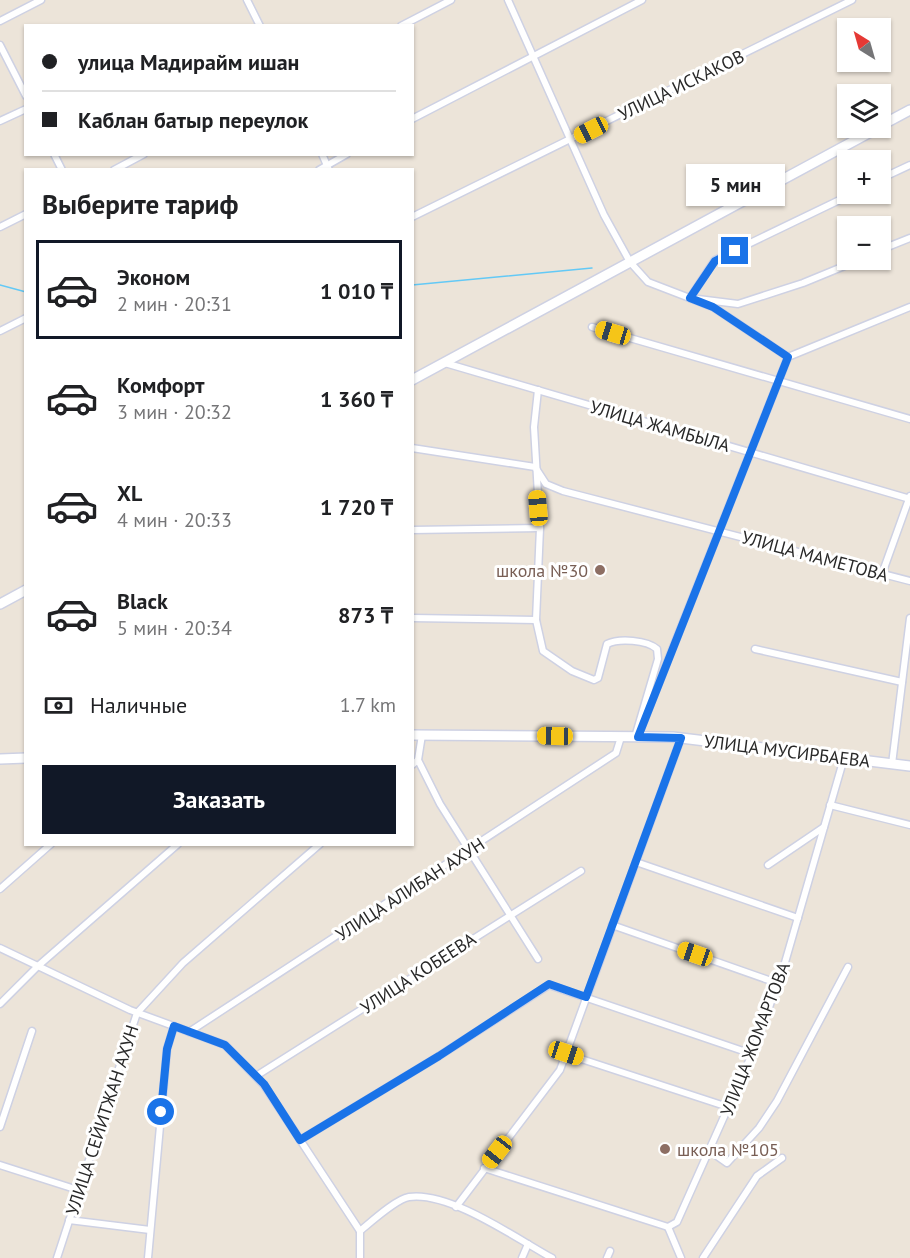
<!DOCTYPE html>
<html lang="ru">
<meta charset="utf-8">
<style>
body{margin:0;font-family:"PT Sans",sans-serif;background:#f2f2f2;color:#202124;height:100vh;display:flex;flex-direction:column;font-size:22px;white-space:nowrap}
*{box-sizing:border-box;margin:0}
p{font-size:20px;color:#757577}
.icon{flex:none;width:33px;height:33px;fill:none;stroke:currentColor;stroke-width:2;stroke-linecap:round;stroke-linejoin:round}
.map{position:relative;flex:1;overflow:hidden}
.side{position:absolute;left:24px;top:168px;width:390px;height:678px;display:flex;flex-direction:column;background:#fff;border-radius:0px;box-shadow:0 2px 4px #0004}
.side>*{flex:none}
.top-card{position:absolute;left:24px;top:24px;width:390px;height:132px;border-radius:0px;box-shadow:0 2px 4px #0004;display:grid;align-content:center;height:132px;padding:0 18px;background:#fff}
.needle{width:39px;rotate:323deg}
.controls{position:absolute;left:837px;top:18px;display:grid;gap:12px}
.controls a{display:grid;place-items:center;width:54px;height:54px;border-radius:0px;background:#fff;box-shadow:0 2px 4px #0004;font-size:30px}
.end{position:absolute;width:27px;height:27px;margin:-14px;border:8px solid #1a73e8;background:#fff;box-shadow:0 0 0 3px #fff}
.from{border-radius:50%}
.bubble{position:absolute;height:42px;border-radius:0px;background:#fff;box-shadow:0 2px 4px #0004;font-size:20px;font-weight:800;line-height:42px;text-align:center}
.car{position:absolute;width:18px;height:36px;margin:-18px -9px;border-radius:8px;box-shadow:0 0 4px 2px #0007;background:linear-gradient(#f5c518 24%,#345 0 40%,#f5c518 0 76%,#345 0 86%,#f5c518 0)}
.top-card b{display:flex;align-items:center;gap:21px;height:57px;font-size:22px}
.top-card b+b{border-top:2px solid #e0e0e0}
.top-card i{width:15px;height:15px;background:#202124}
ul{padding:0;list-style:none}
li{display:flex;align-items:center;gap:18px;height:99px;margin:0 12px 9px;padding:0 6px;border:3px solid transparent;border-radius:0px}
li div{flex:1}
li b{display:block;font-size:22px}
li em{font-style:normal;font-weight:800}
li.active{border-color:#111827}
li>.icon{width:54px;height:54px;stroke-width:1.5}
h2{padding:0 18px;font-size:27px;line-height:72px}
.pay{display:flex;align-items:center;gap:15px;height:66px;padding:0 18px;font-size:22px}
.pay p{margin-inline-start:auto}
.button{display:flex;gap:12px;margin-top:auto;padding:12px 18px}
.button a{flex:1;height:69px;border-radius:0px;background:#111827;color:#fff;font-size:24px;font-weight:800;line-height:69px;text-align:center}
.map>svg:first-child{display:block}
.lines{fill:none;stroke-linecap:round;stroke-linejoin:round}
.stream{stroke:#63c9f6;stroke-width:1.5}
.street-casing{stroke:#ced1e3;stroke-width:9}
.secondary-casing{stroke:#ced1e3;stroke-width:12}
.street{stroke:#fff;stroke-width:6}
.secondary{stroke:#fff;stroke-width:9}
.route{stroke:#1a73e8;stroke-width:8}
.education-dot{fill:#8d6e63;stroke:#fff;stroke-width:2}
.labels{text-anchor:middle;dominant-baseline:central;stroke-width:6;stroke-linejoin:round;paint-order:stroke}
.street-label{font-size:18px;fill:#282828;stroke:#fff}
.education-label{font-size:18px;fill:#785e54;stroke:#fff;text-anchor:end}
</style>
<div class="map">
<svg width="910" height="1258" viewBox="0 0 910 1258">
<rect width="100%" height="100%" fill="#ece4d9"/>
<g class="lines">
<g class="stream">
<polyline points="0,285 26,292"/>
<polyline points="412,285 592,268"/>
</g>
<defs>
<g id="street">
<polyline points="247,0 260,26"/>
<polyline points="508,0 604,215 630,262 648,282 713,307 788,357"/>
<polyline points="0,21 41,0"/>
<polyline points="401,26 451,0"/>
<polyline points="0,45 26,96"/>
<polyline points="412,119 642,0"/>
<polyline points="0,121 26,109"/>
<polyline points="54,154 62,170"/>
<polyline points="322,154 329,170"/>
<polyline points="114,170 144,154"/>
<polyline points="319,170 347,154"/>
<polyline points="880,179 910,165"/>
<polyline points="852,194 715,260 690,298 738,304 803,283 859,260"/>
<polyline points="412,217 852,0"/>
<polyline points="0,227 26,214"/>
<polyline points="880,250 910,238"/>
<polyline points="592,327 910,419"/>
<polyline points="0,331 26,318"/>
<polyline points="788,357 910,307"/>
<polyline points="445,363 910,499"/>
<path d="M538 390 534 427 540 528 536 620 543 651 572 671 594 680 598 678 607 644C619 638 647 640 657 649L658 659 635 737"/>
<polyline points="412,448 535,467 546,484 563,491 910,581"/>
<polyline points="412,530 540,528"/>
<polyline points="882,574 910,496"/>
<polyline points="412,618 536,620"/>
<polyline points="755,649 902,682"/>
<polyline points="640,731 788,357"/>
<polyline points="418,760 440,804 538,959"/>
<polyline points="892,764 910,618"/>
<polyline points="412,765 418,760 422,735"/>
<polyline points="830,805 910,825"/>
<polyline points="636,862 798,918"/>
<polyline points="768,865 824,827"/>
<polyline points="0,889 51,844"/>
<polyline points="612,925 777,983"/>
<polyline points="0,948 130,1010 225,1045 264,1085 360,1231"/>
<polyline points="0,1004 38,966 178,844"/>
<polyline points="189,1032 616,753 621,737"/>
<polyline points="566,1054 728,1107"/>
<polyline points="256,1076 581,871"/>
<polyline points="0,1127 32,1031"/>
<polyline points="300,1140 439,1056 549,985 752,1054"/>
<polyline points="710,1151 727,1163 759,1128 777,1101 848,967"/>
<polyline points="0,1165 78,1190"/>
<polyline points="484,1168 668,1227 677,1222 752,1054 784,966 844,758"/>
<polyline points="456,1207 560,1070 681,738"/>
<polyline points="69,1220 150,1230"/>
<polyline points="668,1227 681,1258"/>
<path d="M360 1231C371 1222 396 1199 409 1197 450 1191 517 1239 552 1258"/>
<polyline points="360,1231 360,1258"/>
<polyline points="57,1258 137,1013 183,963 320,844"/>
<polyline points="148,1258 167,1049 174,1026"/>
<polyline points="522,1258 528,1244"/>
<polyline points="607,1258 610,1251"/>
<polyline points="703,1258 757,1176 782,1158"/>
</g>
<g id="secondary">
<polyline points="880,126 910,110"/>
<polyline points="412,380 878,128"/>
<polyline points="0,604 26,590"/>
<polyline points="412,735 673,737 910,766"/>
<polyline points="0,759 26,758"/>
</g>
</defs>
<use href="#street" class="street-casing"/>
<use href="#secondary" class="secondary-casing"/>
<use href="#street" class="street"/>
<use href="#secondary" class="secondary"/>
</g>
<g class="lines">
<polyline class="route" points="161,1112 167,1049 174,1026 225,1045 264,1084 300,1140 439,1056 549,984 586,997 681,738 638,737 788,357 713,307 690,298 715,261 735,251"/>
</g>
<g class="education-dot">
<circle cx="600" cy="570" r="6"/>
<circle cx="665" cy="1149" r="6"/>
</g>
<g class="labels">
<g class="street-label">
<text transform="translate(681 85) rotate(-26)">УЛИЦА ИСКАКОВ</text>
<text transform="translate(660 426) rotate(16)">УЛИЦА ЖАМБЫЛА</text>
<text transform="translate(815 556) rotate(15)">УЛИЦА МАМЕТОВА</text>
<text transform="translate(787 751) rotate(7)">УЛИЦА МУСИРБАЕВА</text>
<text transform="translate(410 889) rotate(-33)">УЛИЦА АЛИБАН АХУН</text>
<text transform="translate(418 973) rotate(-33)">УЛИЦА КОБЕЕВА</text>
<text transform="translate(755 1039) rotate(-69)">УЛИЦА ЖОМАРТОВА</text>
<text transform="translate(102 1120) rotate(-72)">УЛИЦА СЕЙИТЖАН АХУН</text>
</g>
<g class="education-label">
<text x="588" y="570">школа №30</text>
<text x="677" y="1149" text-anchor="start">школа №105</text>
</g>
</g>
</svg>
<div class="controls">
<a><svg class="needle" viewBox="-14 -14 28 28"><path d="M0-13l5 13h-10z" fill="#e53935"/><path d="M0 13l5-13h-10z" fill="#757577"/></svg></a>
<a><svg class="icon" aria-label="layers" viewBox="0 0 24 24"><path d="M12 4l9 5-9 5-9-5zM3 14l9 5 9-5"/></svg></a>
<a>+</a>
<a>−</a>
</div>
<i class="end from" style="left:161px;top:1112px"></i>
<i class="end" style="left:735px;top:251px"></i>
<div class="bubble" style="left:686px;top:164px;width:99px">5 мин</div>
<i class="car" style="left:591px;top:130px;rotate:243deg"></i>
<i class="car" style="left:613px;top:333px;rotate:287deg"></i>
<i class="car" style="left:538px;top:508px;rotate:355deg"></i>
<i class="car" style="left:555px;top:736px;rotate:271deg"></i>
<i class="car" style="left:695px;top:954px;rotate:289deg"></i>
<i class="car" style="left:566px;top:1053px;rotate:108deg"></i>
<i class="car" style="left:497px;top:1152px;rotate:218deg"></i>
<div class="top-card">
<b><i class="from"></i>улица Мадирайм ишан</b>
<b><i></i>Каблан батыр переулок</b>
</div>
<section class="side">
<h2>Выберите тариф</h2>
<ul>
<li class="active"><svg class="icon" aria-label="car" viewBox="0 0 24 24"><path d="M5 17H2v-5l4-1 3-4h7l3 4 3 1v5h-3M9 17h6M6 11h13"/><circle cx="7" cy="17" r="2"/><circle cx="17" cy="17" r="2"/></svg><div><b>Эконом</b><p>2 мин · 20:31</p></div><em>1 010 ₸</em></li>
<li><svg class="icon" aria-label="car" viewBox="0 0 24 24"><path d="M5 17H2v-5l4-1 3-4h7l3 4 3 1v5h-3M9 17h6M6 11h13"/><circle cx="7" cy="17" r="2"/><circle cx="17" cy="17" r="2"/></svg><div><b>Комфорт</b><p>3 мин · 20:32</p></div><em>1 360 ₸</em></li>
<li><svg class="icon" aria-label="car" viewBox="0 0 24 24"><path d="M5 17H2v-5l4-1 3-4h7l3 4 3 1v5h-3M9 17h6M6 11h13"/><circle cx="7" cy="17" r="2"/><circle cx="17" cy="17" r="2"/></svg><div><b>XL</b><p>4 мин · 20:33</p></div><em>1 720 ₸</em></li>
<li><svg class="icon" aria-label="car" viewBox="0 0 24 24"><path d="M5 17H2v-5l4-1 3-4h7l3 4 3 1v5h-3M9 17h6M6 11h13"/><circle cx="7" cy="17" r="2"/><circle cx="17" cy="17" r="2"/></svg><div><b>Black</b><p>5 мин · 20:34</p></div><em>873 ₸</em></li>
</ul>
<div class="pay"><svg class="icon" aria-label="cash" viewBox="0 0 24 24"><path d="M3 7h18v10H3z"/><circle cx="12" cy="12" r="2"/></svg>Наличные<p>1.7 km</p></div>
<div class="button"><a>Заказать</a></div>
</section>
</div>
